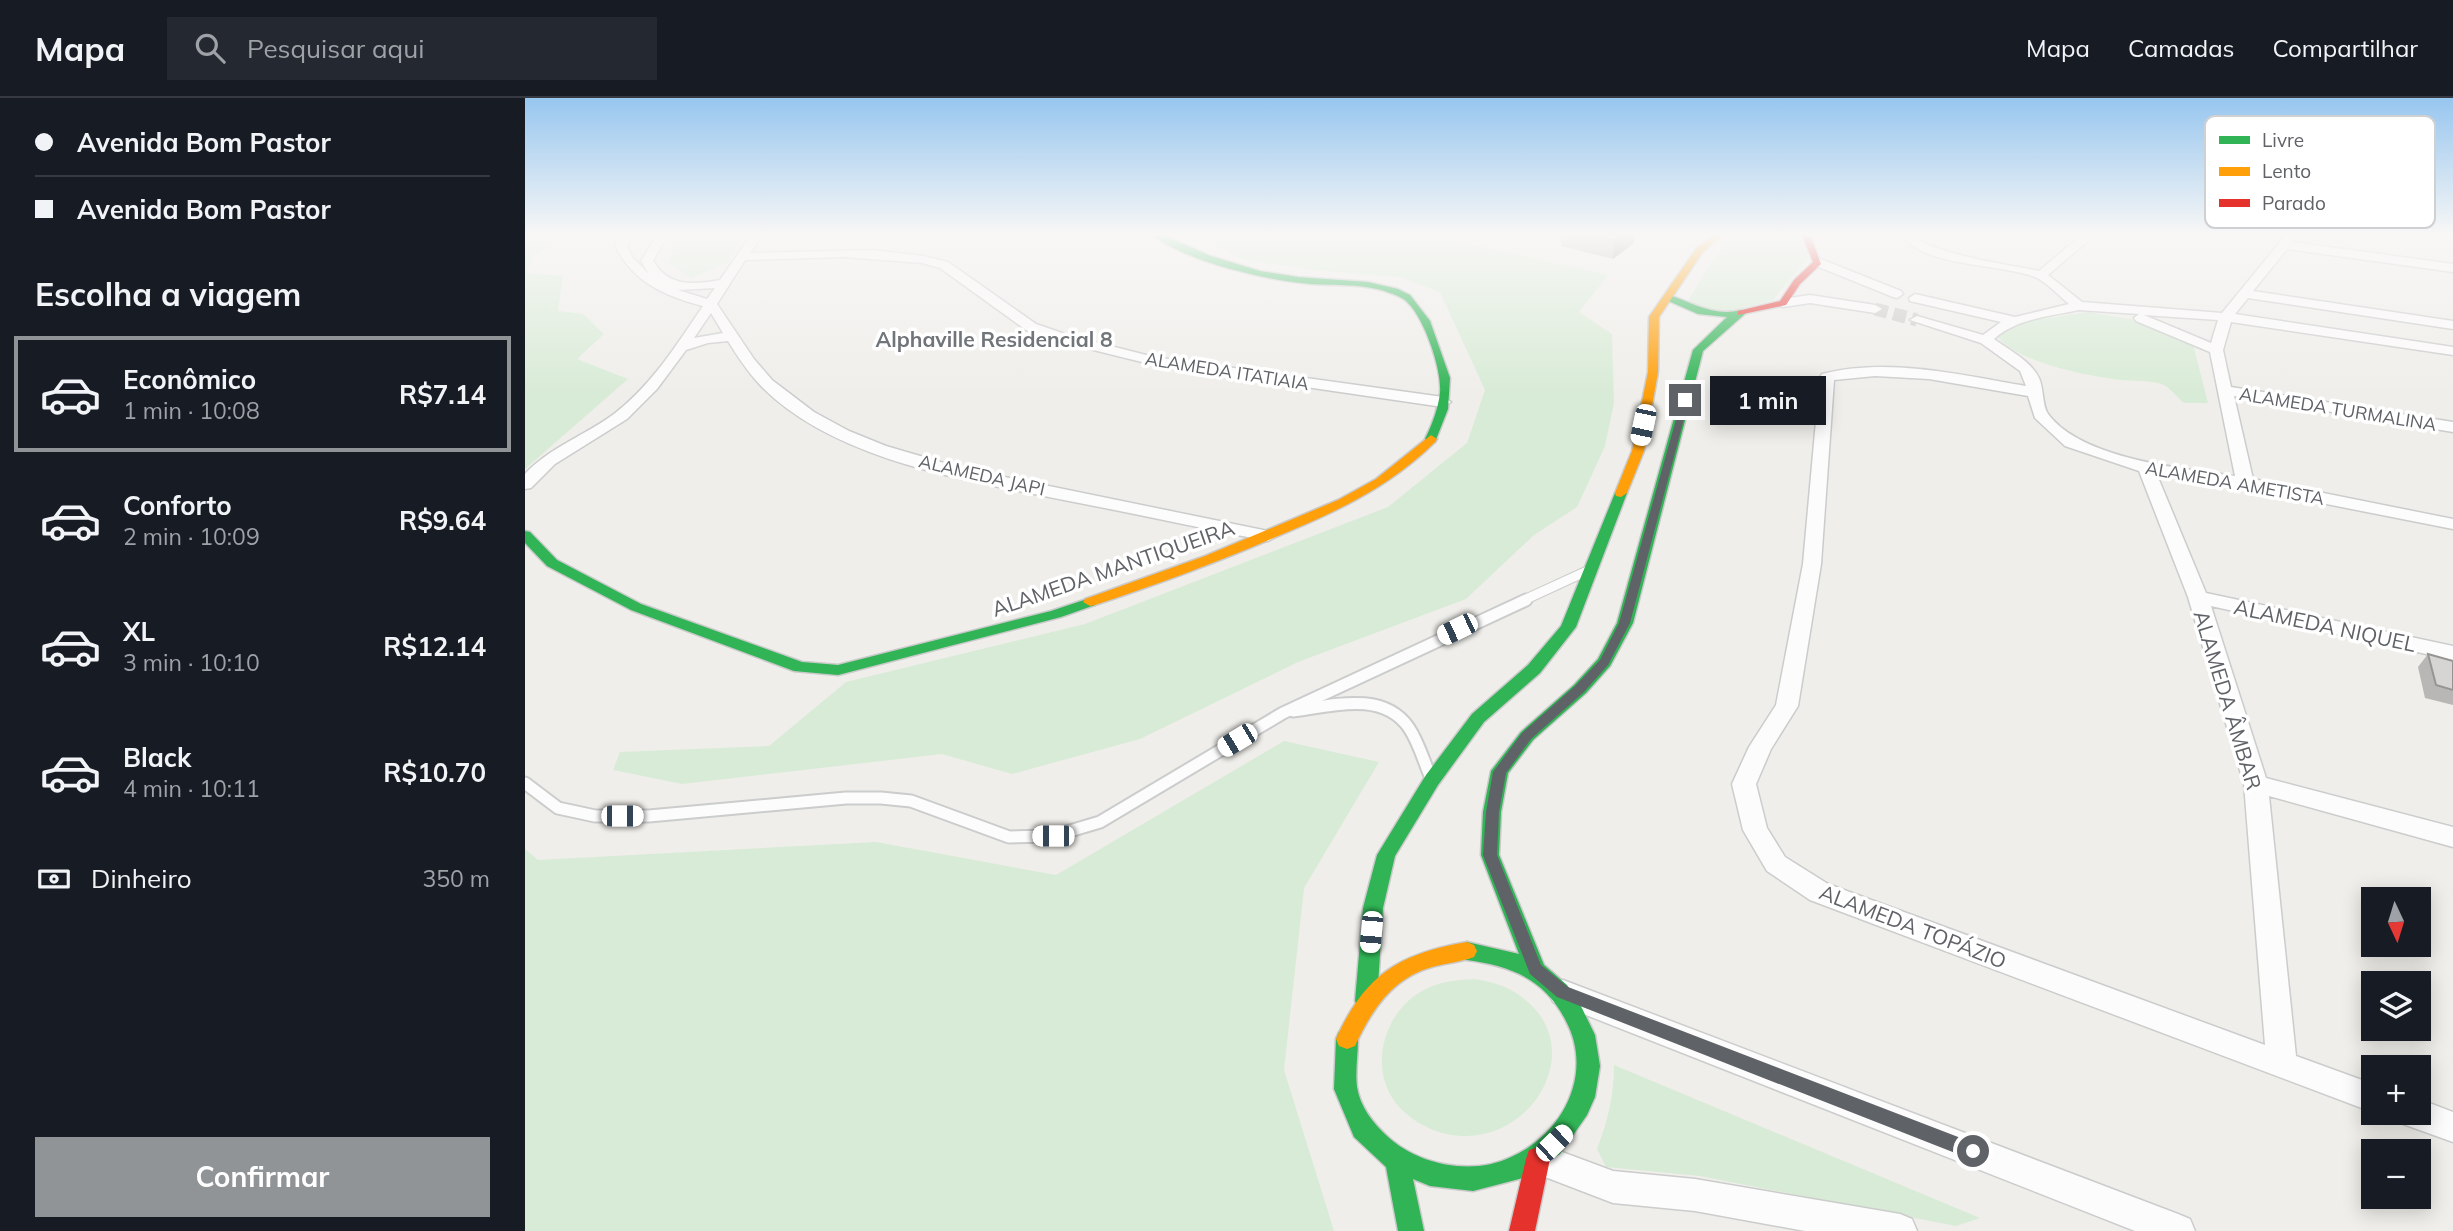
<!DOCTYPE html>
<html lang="pt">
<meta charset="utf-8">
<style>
body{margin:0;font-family:Mulish,sans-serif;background:#242831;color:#f1f3f6;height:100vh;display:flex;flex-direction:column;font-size:26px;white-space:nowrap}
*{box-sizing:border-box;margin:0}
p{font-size:23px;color:#9ea1a6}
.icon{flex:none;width:38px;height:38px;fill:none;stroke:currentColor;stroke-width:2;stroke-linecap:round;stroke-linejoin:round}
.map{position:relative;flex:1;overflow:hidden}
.sheet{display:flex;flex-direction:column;background:#171b24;width:525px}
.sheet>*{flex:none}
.hud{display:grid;align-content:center;height:154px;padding:0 35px;background:#171b24}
.needle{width:46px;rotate:176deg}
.buttons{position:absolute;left:1836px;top:789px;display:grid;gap:14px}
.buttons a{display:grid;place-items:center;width:70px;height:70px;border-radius:0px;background:#171b24;box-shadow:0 4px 18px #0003;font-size:35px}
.end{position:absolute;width:32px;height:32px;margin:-16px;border:9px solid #5f6368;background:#fff;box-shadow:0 0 0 4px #fff}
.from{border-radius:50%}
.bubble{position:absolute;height:49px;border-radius:0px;background:#171b24;box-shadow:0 4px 18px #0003;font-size:23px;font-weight:700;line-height:49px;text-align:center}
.car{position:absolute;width:21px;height:42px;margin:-21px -10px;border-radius:9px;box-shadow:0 0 5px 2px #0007;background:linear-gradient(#fff 24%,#345 0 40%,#fff 0 76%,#345 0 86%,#fff 0)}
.hud b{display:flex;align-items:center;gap:24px;height:66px;font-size:26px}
.hud b+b{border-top:2px solid #363941}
.hud i{width:18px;height:18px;background:#f1f3f6}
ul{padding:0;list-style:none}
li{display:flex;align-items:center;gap:21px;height:116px;margin:0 14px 10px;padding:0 21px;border:4px solid transparent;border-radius:0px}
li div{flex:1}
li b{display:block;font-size:26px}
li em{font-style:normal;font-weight:700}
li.selected{border-color:#919496}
li>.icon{width:63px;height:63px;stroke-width:1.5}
h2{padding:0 35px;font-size:32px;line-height:84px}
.pay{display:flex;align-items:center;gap:18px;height:77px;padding:0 35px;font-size:26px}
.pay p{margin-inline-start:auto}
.action{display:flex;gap:14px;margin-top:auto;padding:14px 35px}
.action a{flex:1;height:80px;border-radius:0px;background:#919496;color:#fff;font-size:28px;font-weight:700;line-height:80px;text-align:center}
header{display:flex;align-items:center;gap:42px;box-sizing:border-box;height:98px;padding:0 35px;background:#171b24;border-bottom:2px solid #363941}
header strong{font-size:33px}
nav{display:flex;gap:38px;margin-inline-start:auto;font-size:24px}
.search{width:490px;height:63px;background:#242831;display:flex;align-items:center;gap:18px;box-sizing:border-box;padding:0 24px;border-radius:0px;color:#9ea1a6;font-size:26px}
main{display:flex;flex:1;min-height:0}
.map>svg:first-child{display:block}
.green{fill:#d8ebd6}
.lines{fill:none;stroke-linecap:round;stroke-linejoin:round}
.street-tunnel{stroke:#cbcbca;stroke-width:13;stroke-dasharray:13 6;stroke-linecap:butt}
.lane-far1-casing{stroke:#cbcccc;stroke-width:11}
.lane-casing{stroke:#cbcccc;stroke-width:15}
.street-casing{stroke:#cbcccc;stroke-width:3}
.fast-casing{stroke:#cacacb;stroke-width:3}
.slow-casing{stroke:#cacacb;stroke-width:3}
.jam-casing{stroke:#cacacb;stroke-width:3}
.lane-far1{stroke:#fdfcfc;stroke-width:9}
.lane{stroke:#fdfcfc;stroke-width:11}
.street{fill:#fdfcfc;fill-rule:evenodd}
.fast{fill:#30b455;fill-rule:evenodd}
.slow{fill:#ff9f0a;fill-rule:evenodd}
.jam{fill:#e5322d;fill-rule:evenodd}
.wall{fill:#b8b7b5}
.shaded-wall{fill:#969594}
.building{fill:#d6d5d3;stroke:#969594;stroke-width:2}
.route{fill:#5f6368}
.labels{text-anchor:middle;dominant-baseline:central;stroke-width:7;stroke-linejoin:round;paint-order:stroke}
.far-street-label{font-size:18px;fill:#5f6368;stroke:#fff}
.far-quarter-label{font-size:21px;font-weight:bold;fill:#70757a;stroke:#fff}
.street-label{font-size:21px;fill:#5f6368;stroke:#fff}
.key{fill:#fff;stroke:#cfd0d2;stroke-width:2}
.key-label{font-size:19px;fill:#5f6368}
</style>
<header>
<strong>Mapa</strong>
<div class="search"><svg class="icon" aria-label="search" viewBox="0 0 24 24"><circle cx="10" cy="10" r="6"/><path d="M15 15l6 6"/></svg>Pesquisar aqui</div>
<nav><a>Mapa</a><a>Camadas</a><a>Compartilhar</a></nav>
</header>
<main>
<section class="sheet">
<div class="hud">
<b><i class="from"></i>Avenida Bom Pastor</b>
<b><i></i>Avenida Bom Pastor</b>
</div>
<h2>Escolha a viagem</h2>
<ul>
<li class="selected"><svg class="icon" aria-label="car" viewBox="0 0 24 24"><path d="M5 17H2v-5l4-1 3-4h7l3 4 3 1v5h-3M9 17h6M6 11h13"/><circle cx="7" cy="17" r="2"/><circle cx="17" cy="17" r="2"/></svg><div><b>Econômico</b><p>1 min · 10:08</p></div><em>R$7.14</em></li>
<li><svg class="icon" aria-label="car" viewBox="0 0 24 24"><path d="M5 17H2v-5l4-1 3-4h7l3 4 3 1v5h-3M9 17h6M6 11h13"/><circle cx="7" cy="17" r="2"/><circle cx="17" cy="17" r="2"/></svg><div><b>Conforto</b><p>2 min · 10:09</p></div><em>R$9.64</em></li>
<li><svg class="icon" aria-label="car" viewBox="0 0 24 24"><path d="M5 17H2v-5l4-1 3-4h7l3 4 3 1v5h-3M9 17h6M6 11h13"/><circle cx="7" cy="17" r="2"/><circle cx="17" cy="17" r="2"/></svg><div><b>XL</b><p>3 min · 10:10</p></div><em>R$12.14</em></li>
<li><svg class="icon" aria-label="car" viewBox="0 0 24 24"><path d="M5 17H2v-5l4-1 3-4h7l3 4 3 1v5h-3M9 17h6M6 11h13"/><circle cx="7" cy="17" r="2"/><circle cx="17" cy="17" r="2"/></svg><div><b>Black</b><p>4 min · 10:11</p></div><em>R$10.70</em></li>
</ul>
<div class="pay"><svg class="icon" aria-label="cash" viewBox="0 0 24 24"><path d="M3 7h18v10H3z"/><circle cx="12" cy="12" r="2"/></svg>Dinheiro<p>350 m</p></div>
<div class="action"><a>Confirmar</a></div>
</section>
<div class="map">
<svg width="1928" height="1133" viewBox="0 0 1928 1133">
<rect width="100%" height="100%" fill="#efeeea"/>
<g class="green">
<polygon points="0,137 42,137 43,141 8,157 1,175 38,178 33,213 58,216 79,236 52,261 103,281 0,371"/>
<polygon points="159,137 219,137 203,164 166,180 143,164 152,145"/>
<polygon points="669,137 845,137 873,143 910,138 1083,177 1054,214 1087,236 1089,305 1080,348 1052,409 1009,437 941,501 773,564 615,641 487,676 417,656 157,686 88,672 95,654 244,648 321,584 560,526 863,409 942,345 960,292 915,194 875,179 788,172 717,161"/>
<polygon points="1208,137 1275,137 1283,160 1248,202 1198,215 1163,203 1186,165"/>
<path d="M1562 214 1611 222 1668 246 1683 305H1659C1653 300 1646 291 1639 287 1628 282 1608 283 1596 282 1562 278 1493 265 1471 237L1481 227Z"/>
<polygon points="759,643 854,664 779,790 759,972 809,1133 0,1133 0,751 13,762 351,744 531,777"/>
<path d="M950 881C966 884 980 887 994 897 1062 943 1015 1037 941 1038 916 1038 893 1028 875 1010 840 973 859 909 903 890 918 883 933 882 950 881Z"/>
<path d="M1089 967 1455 1120 1431 1128 1175 1078 1081 1069 1072 1051C1083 1022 1089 998 1089 967Z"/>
</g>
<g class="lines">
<polyline class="street-tunnel" points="1350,211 1392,222"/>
<defs>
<polyline id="lane-far1" points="997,503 1062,473"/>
<g id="lane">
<path d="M768 613C806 608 858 592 884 630 894 645 899 664 906 680"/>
<polyline points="0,685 33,710 70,718 124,718 321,700 356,700 386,703 484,739 528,738 575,724 758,615 1001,502"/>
</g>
<g id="street">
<path d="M95 137H107L102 147 107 159 124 176 116 163 130 141 135 137H149L138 145 128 163C144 189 168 187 195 182L226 137H238L225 155 347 152 398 158 423 164 511 226 546 238 629 259 918 299 926 304 918 309 629 267 536 244 501 232 415 170 397 165 319 159 220 162 192 206 229 261 247 282 289 314 324 333 361 348 436 370 743 433 752 438 743 443C675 430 607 415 539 402 441 382 312 363 238 290 224 276 213 259 203 243L183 245 161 252 132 291 102 321 30 366 6 390 0 391V376C25 349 61 337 89 316 126 288 153 245 178 208 140 198 107 184 90 147ZM190 190 182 201 153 192ZM186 215 198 235 169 240Z"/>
<path d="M1376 137H1388C1405 156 1486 167 1514 173L1557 137H1570L1523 177 1557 204 1697 215 1761 137H1773L1767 144 1928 166V174L1762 151 1728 193 1928 223V231L1723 200 1710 216 1928 249V257L1706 224 1698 252 1706 289 1928 324V334L1709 298 1728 381 1928 421V431L1720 390 1632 377 1681 495 1928 548V562L1686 508 1741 680 1928 729V749L1744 698 1771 958 1848 986 1850 1015 1285 802 1242 773 1218 732 1207 686 1224 649 1251 607 1278 466 1295 279 1297 276C1364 259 1435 277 1501 288L1495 273 1456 245 1385 222 1392 218 1458 237 1476 224 1385 203 1384 200 1390 196 1490 219 1544 206C1534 198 1522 184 1510 179 1473 165 1402 170 1376 137ZM1554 212 1614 216 1609 220 1611 223 1685 254 1710 378C1659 371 1556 361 1523 316 1517 307 1519 291 1514 280 1506 263 1484 252 1469 241 1490 221 1526 218 1554 212ZM1619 217 1693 222 1686 245ZM1350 278 1404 281 1503 298 1510 320 1540 348 1614 373 1663 499 1719 686 1740 947 1303 786 1260 759 1242 730 1231 686 1246 651 1273 608 1296 466 1309 282Z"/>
<polygon points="1293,160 1376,193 1378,196 1372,200 1368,199 1289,167 1287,164"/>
<polygon points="1285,197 1350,207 1357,211 1350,215 1285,205 1258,209 1252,205 1258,201"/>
<polygon points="1038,882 1653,1116 1665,1121 1670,1133 1610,1133 1028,904 1024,895 1028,886"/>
<polygon points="1894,1001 1928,1014 1928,1044 1878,1026 1873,1015 1894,1015"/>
<polygon points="1013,1045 1088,1073 1170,1081 1375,1116 1387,1121 1392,1133 1280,1133 1170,1113 1088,1105 1002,1072 997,1061 1002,1050"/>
</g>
<g id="fast">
<path d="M627 137H638L686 158 735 173 773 179 843 184 873 191 885 197 905 223 925 280 923 311 910 344H902L900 341C907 327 913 311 915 295 917 272 900 222 883 205 879 200 871 197 865 195 840 185 811 188 785 186 740 182 663 164 627 137Z"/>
<path d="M1144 197C1168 205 1190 219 1216 212L1221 215 1178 253 1108 525 1085 568 1061 595 1008 642 983 675 976 714 974 757 1019 867 1042 887 1053 902 1070 937 1075 968 1070 999 1062 1017 1035 1056 998 1080 948 1093 905 1088 888 1081 899 1133H873L861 1069 829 1039 809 991 811 941 814 934 822 931 830 934 833 941C833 957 830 974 832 989 835 1009 848 1025 862 1038 893 1067 947 1078 986 1059 1038 1036 1069 976 1041 923 1020 881 986 868 942 862L935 859 932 853 935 847 942 844 994 856 956 757 958 714 966 673 996 634 1049 587 1073 561 1092 525 1168 252 1202 219 1173 216 1141 202V198Z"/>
<polygon points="1096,391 1102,395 1051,529 1015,575 959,624 913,687 870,758 858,810 852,903 849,910 841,913 833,910 830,903 838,810 852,757 901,677 947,616 1003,567 1036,528 1090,395"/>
<polygon points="0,433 5,434 32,462 116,506 277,564 313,567 526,513 565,500 572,504 570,507 536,519 313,577 269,573 106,512 22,468 0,445"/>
</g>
<g id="slow">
<polygon points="1188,137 1197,137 1177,155 1134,219 1133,274 1119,353 1102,395 1096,399 1091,398 1090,395 1107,353 1123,274 1124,219 1171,151"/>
<path d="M906 337 912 341 910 344C863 391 806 416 746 441 688 466 630 487 570 507L565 508 558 504 560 501 680 458 813 402 851 381Z"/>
<path d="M942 844 949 847 952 853 949 859C936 864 921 865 907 869 867 880 846 913 830 948L822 951 814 948 811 941C840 877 873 856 942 844Z"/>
</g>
<g id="jam">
<polygon points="1277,137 1285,137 1296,166 1275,186 1261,207 1213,217 1213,213 1255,203 1269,182 1288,164"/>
<polygon points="1013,1049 1022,1052 1025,1061 1010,1133 984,1133 1001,1061 1004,1052"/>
</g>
</defs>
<use href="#lane-far1" class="lane-far1-casing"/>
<use href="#lane" class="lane-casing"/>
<use href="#street" class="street-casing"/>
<use href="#fast" class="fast-casing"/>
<use href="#slow" class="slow-casing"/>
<use href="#jam" class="jam-casing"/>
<use href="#lane-far1" class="lane-far1"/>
<use href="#lane" class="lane"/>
<use href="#street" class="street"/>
<use href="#fast" class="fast"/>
<use href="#slow" class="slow"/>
<use href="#jam" class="jam"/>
</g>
<g class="wall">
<polygon points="1037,137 1110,137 1109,145 1088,161 1036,148"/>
<polygon points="1903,556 1928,563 1928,607 1900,600 1893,569"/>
</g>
<polygon class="shaded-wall" points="1097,137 1110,137 1109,145 1088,161 1089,143"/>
<g class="building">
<polygon points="1068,137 1097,137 1089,143"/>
<polygon points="1903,556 1928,563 1928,592 1911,587"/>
</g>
<linearGradient id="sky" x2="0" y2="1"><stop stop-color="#97c6ef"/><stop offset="0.46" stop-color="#f8f7f6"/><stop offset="1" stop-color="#f8f7f6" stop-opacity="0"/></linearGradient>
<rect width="1928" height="296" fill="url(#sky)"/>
<polygon class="route" points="1157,300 1164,302 1105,525 1083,567 1059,594 1006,641 981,675 974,714 972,757 1016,867 1043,889 1454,1047 1456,1053 1454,1059 1448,1062 1032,899 1005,876 958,757 961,714 968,674 997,635 1050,588 1075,562 1094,525"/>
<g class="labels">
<g class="far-street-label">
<text transform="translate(702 273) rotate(9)">ALAMEDA ITATIAIA</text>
<text transform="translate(1813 311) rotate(9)">ALAMEDA TURMALINA</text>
<text transform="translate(457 377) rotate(13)">ALAMEDA JAPI</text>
<text transform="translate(1710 385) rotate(10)">ALAMEDA AMETISTA</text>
</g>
<g class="far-quarter-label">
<text x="469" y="241">Alphaville Residencial 8</text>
</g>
<g class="street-label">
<text transform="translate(588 470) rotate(-19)">ALAMEDA MANTIQUEIRA</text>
<text transform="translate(1800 527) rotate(12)">ALAMEDA NIQUEL</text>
<text transform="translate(1703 602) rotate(73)">ALAMEDA ÂMBAR</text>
<text transform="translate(1388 828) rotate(21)">ALAMEDA TOPÁZIO</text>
</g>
</g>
<rect x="1680" y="18" width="230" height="112" rx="10" class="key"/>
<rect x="1694" y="38" width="31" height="8" fill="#30b455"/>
<rect x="1694" y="69" width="31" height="9" fill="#ff9f0a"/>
<rect x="1694" y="101" width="31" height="8" fill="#e5322d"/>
<g class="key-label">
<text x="1737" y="49">Livre</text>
<text x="1737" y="80">Lento</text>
<text x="1737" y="112">Parado</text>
</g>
</svg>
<div class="buttons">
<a><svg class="needle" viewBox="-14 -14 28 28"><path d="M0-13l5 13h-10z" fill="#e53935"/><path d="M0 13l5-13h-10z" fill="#9ea1a6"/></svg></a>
<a><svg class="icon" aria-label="layers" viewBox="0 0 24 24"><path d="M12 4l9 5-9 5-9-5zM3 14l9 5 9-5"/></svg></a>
<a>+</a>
<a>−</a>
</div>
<i class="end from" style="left:1448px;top:1053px"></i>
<i class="end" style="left:1160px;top:302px"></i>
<div class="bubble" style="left:1185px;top:278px;width:116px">1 min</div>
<i class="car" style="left:1118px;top:327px;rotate:192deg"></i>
<i class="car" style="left:932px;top:531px;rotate:244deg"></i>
<i class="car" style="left:712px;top:642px;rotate:239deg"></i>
<i class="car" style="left:97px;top:718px;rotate:90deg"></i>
<i class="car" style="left:528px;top:738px;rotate:270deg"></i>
<i class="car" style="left:846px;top:834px;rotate:185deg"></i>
<i class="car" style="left:1029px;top:1045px;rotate:46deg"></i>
</div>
</main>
